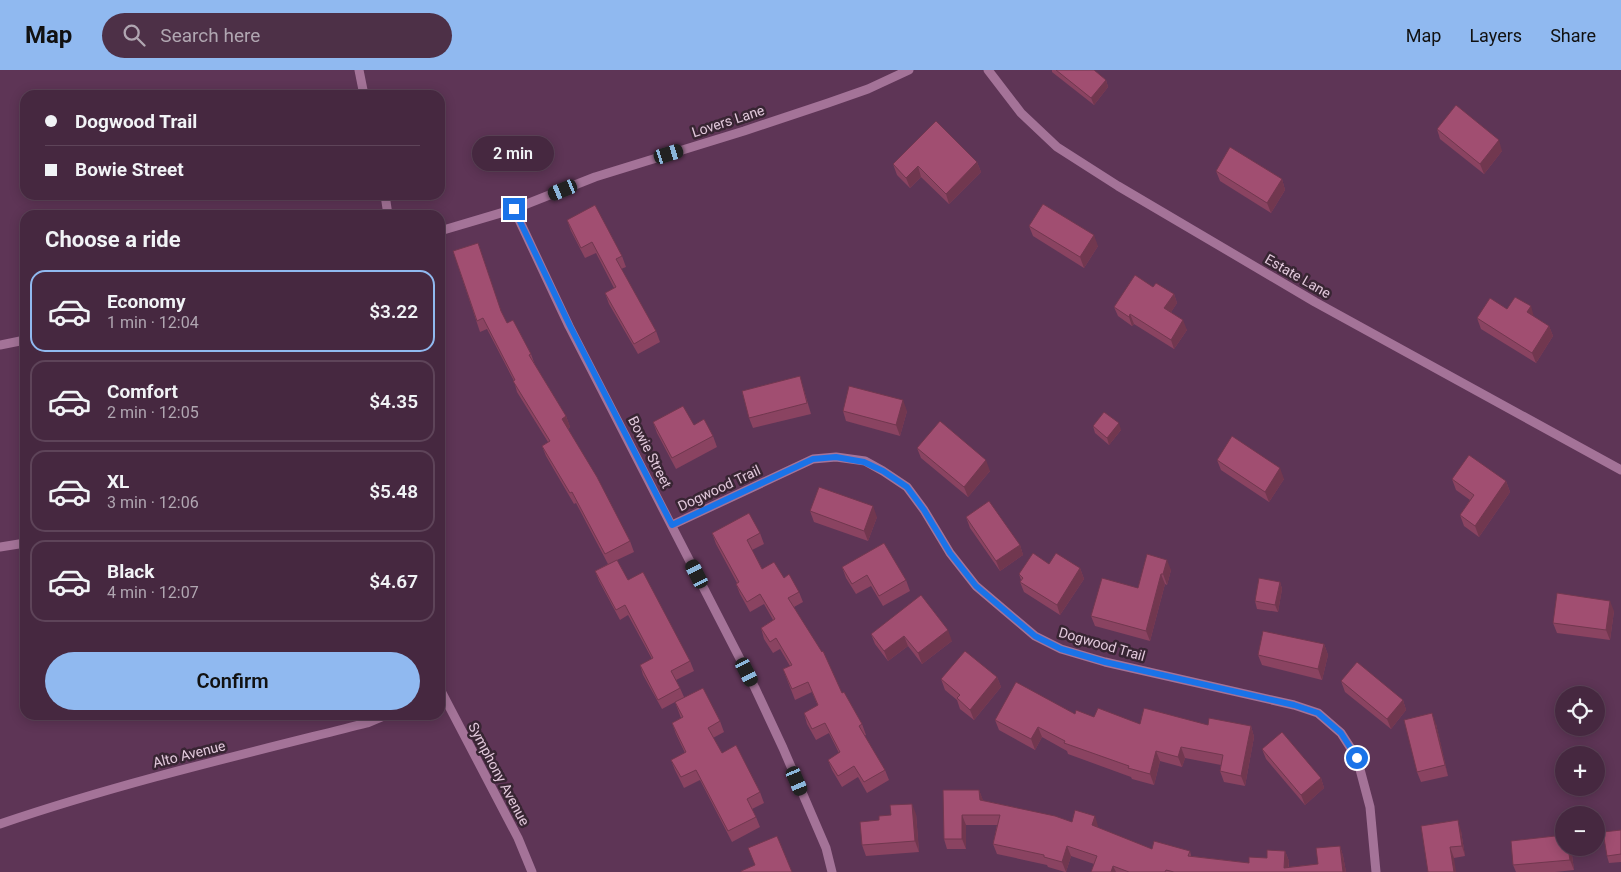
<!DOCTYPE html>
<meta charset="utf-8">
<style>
body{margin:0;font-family:Roboto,sans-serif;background:#4d3047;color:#f1f3f6;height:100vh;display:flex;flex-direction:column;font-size:19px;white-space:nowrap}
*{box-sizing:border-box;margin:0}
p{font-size:16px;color:#b0a6b1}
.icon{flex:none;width:28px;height:28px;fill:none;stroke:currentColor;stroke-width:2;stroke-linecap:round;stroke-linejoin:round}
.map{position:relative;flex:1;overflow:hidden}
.sheet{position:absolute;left:20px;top:140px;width:425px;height:510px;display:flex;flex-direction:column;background:#462840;border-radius:15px;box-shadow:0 2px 12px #0003,0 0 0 1px #5e4459}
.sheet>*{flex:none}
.banner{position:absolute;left:20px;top:20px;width:425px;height:110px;border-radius:15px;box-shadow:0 2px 12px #0003,0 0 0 1px #5e4459;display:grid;align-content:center;height:110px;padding:0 25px;background:#462840}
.controls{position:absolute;left:1555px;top:616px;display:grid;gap:10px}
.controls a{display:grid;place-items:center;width:50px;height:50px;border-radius:50%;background:#462840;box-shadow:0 2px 12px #0003,0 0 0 1px #5e4459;font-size:25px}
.end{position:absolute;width:22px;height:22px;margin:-11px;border:6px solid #1a73e8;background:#fff;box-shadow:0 0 0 2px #fff}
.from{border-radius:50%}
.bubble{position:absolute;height:35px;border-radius:18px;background:#462840;box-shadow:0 2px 12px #0003,0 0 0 1px #5e4459;font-size:16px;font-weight:600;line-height:35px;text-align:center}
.car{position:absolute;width:15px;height:30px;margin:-15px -8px;border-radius:6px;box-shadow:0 0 4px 1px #0007;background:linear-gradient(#222 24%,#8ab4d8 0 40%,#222 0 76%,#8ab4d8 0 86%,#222 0)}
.banner b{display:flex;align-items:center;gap:18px;height:48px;font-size:19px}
.banner b+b{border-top:1px solid #5e4459}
.banner i{width:12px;height:12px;background:#f1f3f6}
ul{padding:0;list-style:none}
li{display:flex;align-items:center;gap:15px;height:82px;margin:0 10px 8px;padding:0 15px;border:2px solid #5e4459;border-radius:15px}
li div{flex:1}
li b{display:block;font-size:19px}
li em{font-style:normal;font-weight:600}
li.selected{border-color:#90b9f0}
li>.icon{width:45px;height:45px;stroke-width:1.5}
h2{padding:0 25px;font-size:22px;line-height:60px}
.cta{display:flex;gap:10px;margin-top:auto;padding:10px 25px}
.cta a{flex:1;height:58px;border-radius:30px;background:#90b9f0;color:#111;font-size:20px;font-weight:600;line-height:58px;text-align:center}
header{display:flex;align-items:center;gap:30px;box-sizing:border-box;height:70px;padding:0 25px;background:#90b9f0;color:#111}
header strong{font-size:24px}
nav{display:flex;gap:28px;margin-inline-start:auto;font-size:18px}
.search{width:350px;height:45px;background:#4d3047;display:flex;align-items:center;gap:12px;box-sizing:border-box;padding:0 18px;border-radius:28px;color:#b0a6b1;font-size:19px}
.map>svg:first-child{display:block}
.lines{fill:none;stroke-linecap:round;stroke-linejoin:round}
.minor{stroke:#a47398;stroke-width:9}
.wall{fill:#8a4361}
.shaded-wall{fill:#71374f}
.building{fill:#a14e71;stroke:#71374f}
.route{stroke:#1a73e8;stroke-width:6}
.labels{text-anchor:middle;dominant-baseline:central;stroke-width:5;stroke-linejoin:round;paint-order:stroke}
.street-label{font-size:14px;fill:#e2c9dc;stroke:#382533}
</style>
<header>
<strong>Map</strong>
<div class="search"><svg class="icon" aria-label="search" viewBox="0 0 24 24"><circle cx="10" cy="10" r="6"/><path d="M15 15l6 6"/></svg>Search here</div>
<nav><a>Map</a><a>Layers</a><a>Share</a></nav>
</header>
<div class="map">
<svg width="1621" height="802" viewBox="0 0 1621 802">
<rect width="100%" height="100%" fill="#5e3556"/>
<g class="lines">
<g class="minor">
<polyline points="359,0 364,25"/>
<polyline points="988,0 1021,43 1057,77 1118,116 1315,232 1621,400"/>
<polyline points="385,125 388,145"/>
<polyline points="514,139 569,256 755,618 783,678 826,778 832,802"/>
<polyline points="440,161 514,139 595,107 744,61 828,33 868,19 909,0"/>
<polyline points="0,275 25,270"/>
<polyline points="672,455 813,389 836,387 865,391 883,401 907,417 924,440 950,483 976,516 1035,566 1061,579 1105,592 1294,635 1318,643 1341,663 1357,688 1370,737 1376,802"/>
<polyline points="0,477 25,473"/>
<polyline points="440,619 518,768 532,802"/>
<path d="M0 754C120 713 244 684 367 653L386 645"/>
</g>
</g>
<g class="wall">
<polygon points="1052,0 1094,0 1106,10 1108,17 1094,35 1052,2"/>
<polygon points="1437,59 1502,81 1484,104 1440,69"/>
<polygon points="977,92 981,102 949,134 921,107 910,118 897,105 893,94"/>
<polygon points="1216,101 1282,109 1285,120 1271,143 1220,111"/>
<polygon points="567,150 622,186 626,197 621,199 656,261 660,272 638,284 609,234 605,223 614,218 596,183 585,188 571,161"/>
<polygon points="1029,156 1098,176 1084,198 1033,166"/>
<polygon points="453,181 501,242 507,253 531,284 535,295 566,346 570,357 568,359 630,471 634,482 617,490 628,510 690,591 694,601 676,610 680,618 684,627 720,651 724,662 713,668 722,683 760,722 764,733 752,739 756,747 760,757 732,772 700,710 684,718 675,700 671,690 685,683 676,664 672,653 681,648 675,632 662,639 643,605 640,595 652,589 628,545 620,550 599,511 595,501 608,494 576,433 574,434 546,386 542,376 548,372 517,322 514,311 487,259 480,262"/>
<polygon points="1153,217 1174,224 1177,233 1171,242 1187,260 1174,279 1134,254 1132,256 1118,246 1114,237"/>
<polygon points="1534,247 1549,256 1553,266 1536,293 1481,259 1477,248"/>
<polygon points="803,317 811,344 753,358 749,348"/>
<polygon points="843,341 907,341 900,366 846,351"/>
<polygon points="653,352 694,355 713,366 717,377 676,399 657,363"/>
<polygon points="1093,356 1121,360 1109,375 1095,363"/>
<polygon points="917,378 990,401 968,427 921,388"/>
<polygon points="1217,390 1284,409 1269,432 1221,400"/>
<polygon points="1452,409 1506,411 1510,422 1479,467 1464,456 1460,445 1470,430 1456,420"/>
<polygon points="810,441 877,447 868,471 814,452"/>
<polygon points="966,447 1020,475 1023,485 1000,501 970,458"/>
<polygon points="712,463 760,463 764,474 752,480 762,499 784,508 799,522 803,532 794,537 842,623 862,654 866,665 864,666 885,700 889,710 867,723 858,707 842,717 832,700 828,690 839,683 829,663 816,670 807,654 804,643 818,636 812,622 795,630 783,599 790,596 780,579 773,583 764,569 761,558 773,550 764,534 750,542 740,524 736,514 737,513 716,474"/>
<polygon points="1147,484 1171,500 1167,515 1165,514 1150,571 1095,556 1091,546 1138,518"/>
<polygon points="1049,494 1080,498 1084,509 1060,545 1024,522 1020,512 1021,510 1019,504"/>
<polygon points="842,497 906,510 910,521 883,536 871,516 856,524 846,508"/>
<polygon points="1280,512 1282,519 1278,542 1257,539 1255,531"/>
<polygon points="1614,541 1610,570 1557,563 1553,553"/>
<polygon points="871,564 952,571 922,594 908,576 888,591 875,574"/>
<polygon points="1324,574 1328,585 1322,610 1262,595 1258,585"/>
<polygon points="997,607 1001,617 974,650 960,639 957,630 945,620 941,609"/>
<polygon points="1341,611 1403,630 1406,640 1391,659 1345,622"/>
<polygon points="1075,644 1140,654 1251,656 1254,667 1245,716 1224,712 1220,701 1221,695 1185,688 1182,697 1160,691 1154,715 1132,709 1131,707 1068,684 1067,681 1042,667 1035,680 999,660 995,650"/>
<polygon points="1436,654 1448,706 1421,712 1417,702"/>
<polygon points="1262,679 1321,708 1324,718 1305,735 1266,689"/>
<polygon points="979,720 983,731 1072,752 1098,756 1098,758 1152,779 1190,781 1191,786 1249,793 1267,788 1285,781 1289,791 1289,797 1318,794 1340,776 1343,786 1346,802 1091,802 1094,794 1071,786 1066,802 1065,802 1048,797 1047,795 997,784 993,774 997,755 966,755 966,779 947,779 944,769"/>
<polygon points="916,744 919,782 866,786 862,775 879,750 891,745"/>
<polygon points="1621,760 1621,792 1609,793 1607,786"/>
<polygon points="1461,761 1465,786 1454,788 1428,802"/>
<polygon points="1571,778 1574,800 1555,802 1516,802 1513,795"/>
</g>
<g class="shaded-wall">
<polygon points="1106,10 1108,17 1094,35 1091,28"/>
<polygon points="1499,70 1502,81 1484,104 1480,94"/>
<polygon points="977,92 981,102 949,134 946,124"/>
<polygon points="918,96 921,107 910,118 906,108"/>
<polygon points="1282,109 1285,120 1271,143 1267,133"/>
<polygon points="1094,165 1098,176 1084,198 1080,187"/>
<polygon points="1174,224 1177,233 1168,247 1164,238"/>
<polygon points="1531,236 1534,247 1527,242"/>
<polygon points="1130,244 1134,254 1132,256 1129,247"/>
<polygon points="1183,250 1187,260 1174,279 1171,270"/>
<polygon points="1549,256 1553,266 1536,293 1532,283"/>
<polygon points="903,330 907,341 900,366 896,355"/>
<polygon points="566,346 570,357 566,360 562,349"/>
<polygon points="1119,353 1121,360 1109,375 1107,368"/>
<polygon points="986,390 990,401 968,427 964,417"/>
<polygon points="1280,398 1284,409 1269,432 1265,422"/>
<polygon points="1506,411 1510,422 1479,467 1475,456"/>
<polygon points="873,436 877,447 868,471 864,461"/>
<polygon points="1020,475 1023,485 1000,501 996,491"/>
<polygon points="1167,490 1171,500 1167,515 1163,504"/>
<polygon points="1080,498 1084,509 1060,545 1057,535"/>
<polygon points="1161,504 1165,514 1150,571 1146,561"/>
<polygon points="1280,512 1282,519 1278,542 1275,535"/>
<polygon points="1610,531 1614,541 1610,570 1606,560"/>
<polygon points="948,560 952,571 922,594 918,583"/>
<polygon points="904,566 908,576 888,591 884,581"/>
<polygon points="1324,574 1328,585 1322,610 1318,599"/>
<polygon points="997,607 1001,617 974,650 970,640"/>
<polygon points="1403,630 1406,640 1391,659 1387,649"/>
<polygon points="1432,643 1436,654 1448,706 1445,695"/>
<polygon points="1251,656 1254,667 1245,716 1241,706"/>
<polygon points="1038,657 1042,667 1035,680 1031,669"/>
<polygon points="1181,677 1185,688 1182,697 1178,687"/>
<polygon points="1156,681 1160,691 1154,715 1150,704"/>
<polygon points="1321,708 1324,718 1305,735 1301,725"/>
<polygon points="979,720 983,730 983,740 980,730"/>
<polygon points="912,734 916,744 919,782 915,771"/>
<polygon points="962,745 966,755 966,779 962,769"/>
<polygon points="1095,746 1098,756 1096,765 1092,755"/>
<polygon points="1458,750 1461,761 1465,786 1462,776"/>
<polygon points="1067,776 1071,786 1066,802 1062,792"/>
<polygon points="1340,776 1343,786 1346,802 1343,802"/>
<polygon points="1450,777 1454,788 1456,802 1454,802"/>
<polygon points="1568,778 1571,778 1574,800 1570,790"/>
<polygon points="1285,781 1289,791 1288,802 1284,798"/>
<polygon points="1113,796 1116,802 1111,802"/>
</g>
<g class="building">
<polygon points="1056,0 1094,0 1106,10 1091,28"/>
<polygon points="1456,35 1499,70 1480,94 1437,59"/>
<polygon points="936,51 977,92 946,124 918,96 906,108 893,94"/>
<polygon points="1230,77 1282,109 1267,133 1216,101"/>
<polygon points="1043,134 1094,165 1080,187 1029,156"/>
<polygon points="595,135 622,186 616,189 656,261 634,274 605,223 616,217 592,172 581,178 567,150"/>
<polygon points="478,173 501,241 507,253 513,250 531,284 529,285 566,346 562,349 597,407 630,471 605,484 572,422 570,423 542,376 550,371 513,311 515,310 483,248 477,251 453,181"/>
<polygon points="1135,205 1153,217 1156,213 1174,224 1164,238 1183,250 1171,270 1130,244 1129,247 1114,237"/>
<polygon points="1515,227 1531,236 1527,242 1549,256 1532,283 1477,248 1490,228 1507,239"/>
<polygon points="800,306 807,333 749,348 742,321"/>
<polygon points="849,316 903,330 896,355 843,341"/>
<polygon points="683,336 694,355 704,349 713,366 672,388 653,352"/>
<polygon points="1104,342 1119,353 1107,368 1093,356"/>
<polygon points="940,351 986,390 964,417 917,378"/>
<polygon points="1232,366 1280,398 1265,422 1217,390"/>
<polygon points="1469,385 1506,411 1475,456 1460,445 1474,425 1452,409"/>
<polygon points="819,417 873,436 864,461 810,441"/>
<polygon points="989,431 1020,475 996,491 966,447"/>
<polygon points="749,443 760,463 747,470 762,499 774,492 784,508 789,504 799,522 788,528 822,582 823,581 842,623 844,622 862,654 859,656 885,700 864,712 854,696 838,706 828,690 840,682 825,653 812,659 804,643 818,635 808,612 792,619 783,599 792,595 776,568 770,572 761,558 775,549 760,524 747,532 736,514 739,512 712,463"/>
<polygon points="884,473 906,510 879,526 867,505 852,514 842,497"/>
<polygon points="1033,483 1049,494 1056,483 1080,498 1057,535 1020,512 1023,508 1019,504"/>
<polygon points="1147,484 1167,490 1163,504 1161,504 1146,561 1091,546 1102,508 1138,518"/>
<polygon points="617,490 628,510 643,502 690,591 671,601 680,618 658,630 640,595 653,588 625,535 616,540 595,501"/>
<polygon points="1259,508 1280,512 1275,535 1255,531"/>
<polygon points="1557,523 1610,531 1606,560 1553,553"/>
<polygon points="921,525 948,560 918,583 904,566 884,581 871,564"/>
<polygon points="1263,561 1324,574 1318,599 1258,585"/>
<polygon points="965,581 997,607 970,640 957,628 960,625 941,609"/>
<polygon points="1357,592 1403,630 1387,649 1341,611"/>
<polygon points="1016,612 1075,644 1076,640 1094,647 1098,638 1140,654 1144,638 1208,655 1209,648 1251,656 1241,706 1220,701 1223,685 1181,677 1178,687 1156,681 1150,704 1128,698 1129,696 1064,673 1065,671 1038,657 1031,669 995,650"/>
<polygon points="703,618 720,651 708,658 722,683 736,675 760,722 747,729 756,747 728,761 696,700 681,707 671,690 686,682 672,653 683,647 675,632"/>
<polygon points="1432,643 1445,695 1417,702 1404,650"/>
<polygon points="1282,662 1321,708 1301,725 1262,679"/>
<polygon points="943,720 979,720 980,730 1055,746 1072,752 1075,740 1095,746 1092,755 1152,779 1154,771 1190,781 1188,786 1249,793 1249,787 1267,788 1267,780 1285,781 1284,798 1318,794 1316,778 1340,776 1343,802 1174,802 1166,800 1165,802 1129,802 1113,796 1111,802 1091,802 1097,786 1067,776 1062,792 1044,787 1044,785 993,774 1000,745 962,745 962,769 944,769"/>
<polygon points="912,734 915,771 862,775 860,752 879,750 879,746 891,745 890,735"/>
<polygon points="1458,750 1462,776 1450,777 1454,802 1428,802 1421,756"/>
<polygon points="1621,760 1621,784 1607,786 1603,762"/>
<polygon points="1564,765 1564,778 1568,778 1570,790 1513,795 1511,771"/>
<polygon points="777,766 792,802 741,802 741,801 755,795 748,778"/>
</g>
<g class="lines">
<polyline class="route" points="514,139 570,256 672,455 813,389 836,387 864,392 883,401 907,417 924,440 950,483 976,516 1035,566 1061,579 1105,592 1294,635 1318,643 1341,663 1357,688"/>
</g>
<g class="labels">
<g class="street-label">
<text transform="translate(728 51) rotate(-18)">Lovers Lane</text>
<text transform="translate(1298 206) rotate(30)">Estate Lane</text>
<text transform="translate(650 382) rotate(63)">Bowie Street</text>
<text transform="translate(719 418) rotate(-25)">Dogwood Trail</text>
<text transform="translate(1102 574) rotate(16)">Dogwood Trail</text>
<text transform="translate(189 684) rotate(-14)">Alto Avenue</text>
<text transform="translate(499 704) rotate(62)">Symphony Avenue</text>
</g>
</g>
</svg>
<div class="controls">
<a><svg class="icon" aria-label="locate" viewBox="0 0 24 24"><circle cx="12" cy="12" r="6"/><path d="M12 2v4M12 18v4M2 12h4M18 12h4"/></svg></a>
<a>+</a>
<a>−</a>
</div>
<i class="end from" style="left:1357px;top:688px"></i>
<i class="end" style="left:514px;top:139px"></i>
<div class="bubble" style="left:472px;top:66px;width:82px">2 min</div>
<i class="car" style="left:669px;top:84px;rotate:73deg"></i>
<i class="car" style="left:563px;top:120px;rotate:248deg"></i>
<i class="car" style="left:697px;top:504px;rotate:333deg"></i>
<i class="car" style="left:747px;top:602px;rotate:153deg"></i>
<i class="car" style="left:797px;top:711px;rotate:157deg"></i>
<div class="banner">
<b><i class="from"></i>Dogwood Trail</b>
<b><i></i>Bowie Street</b>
</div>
<section class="sheet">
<h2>Choose a ride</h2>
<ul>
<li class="selected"><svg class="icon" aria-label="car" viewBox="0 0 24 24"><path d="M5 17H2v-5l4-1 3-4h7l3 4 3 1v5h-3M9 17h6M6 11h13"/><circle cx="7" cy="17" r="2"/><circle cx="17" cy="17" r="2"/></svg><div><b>Economy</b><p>1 min · 12:04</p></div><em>$3.22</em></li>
<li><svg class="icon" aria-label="car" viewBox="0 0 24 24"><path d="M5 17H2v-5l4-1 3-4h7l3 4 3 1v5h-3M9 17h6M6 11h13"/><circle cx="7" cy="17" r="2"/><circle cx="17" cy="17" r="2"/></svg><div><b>Comfort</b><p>2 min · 12:05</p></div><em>$4.35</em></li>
<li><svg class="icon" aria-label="car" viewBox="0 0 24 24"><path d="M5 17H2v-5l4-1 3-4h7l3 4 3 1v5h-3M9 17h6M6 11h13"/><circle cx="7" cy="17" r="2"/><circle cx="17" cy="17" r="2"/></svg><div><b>XL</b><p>3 min · 12:06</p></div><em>$5.48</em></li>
<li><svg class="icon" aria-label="car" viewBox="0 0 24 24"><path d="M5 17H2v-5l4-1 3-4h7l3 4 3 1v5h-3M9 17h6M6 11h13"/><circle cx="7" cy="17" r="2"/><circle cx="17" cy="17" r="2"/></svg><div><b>Black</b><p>4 min · 12:07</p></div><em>$4.67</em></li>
</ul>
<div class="cta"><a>Confirm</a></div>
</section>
</div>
